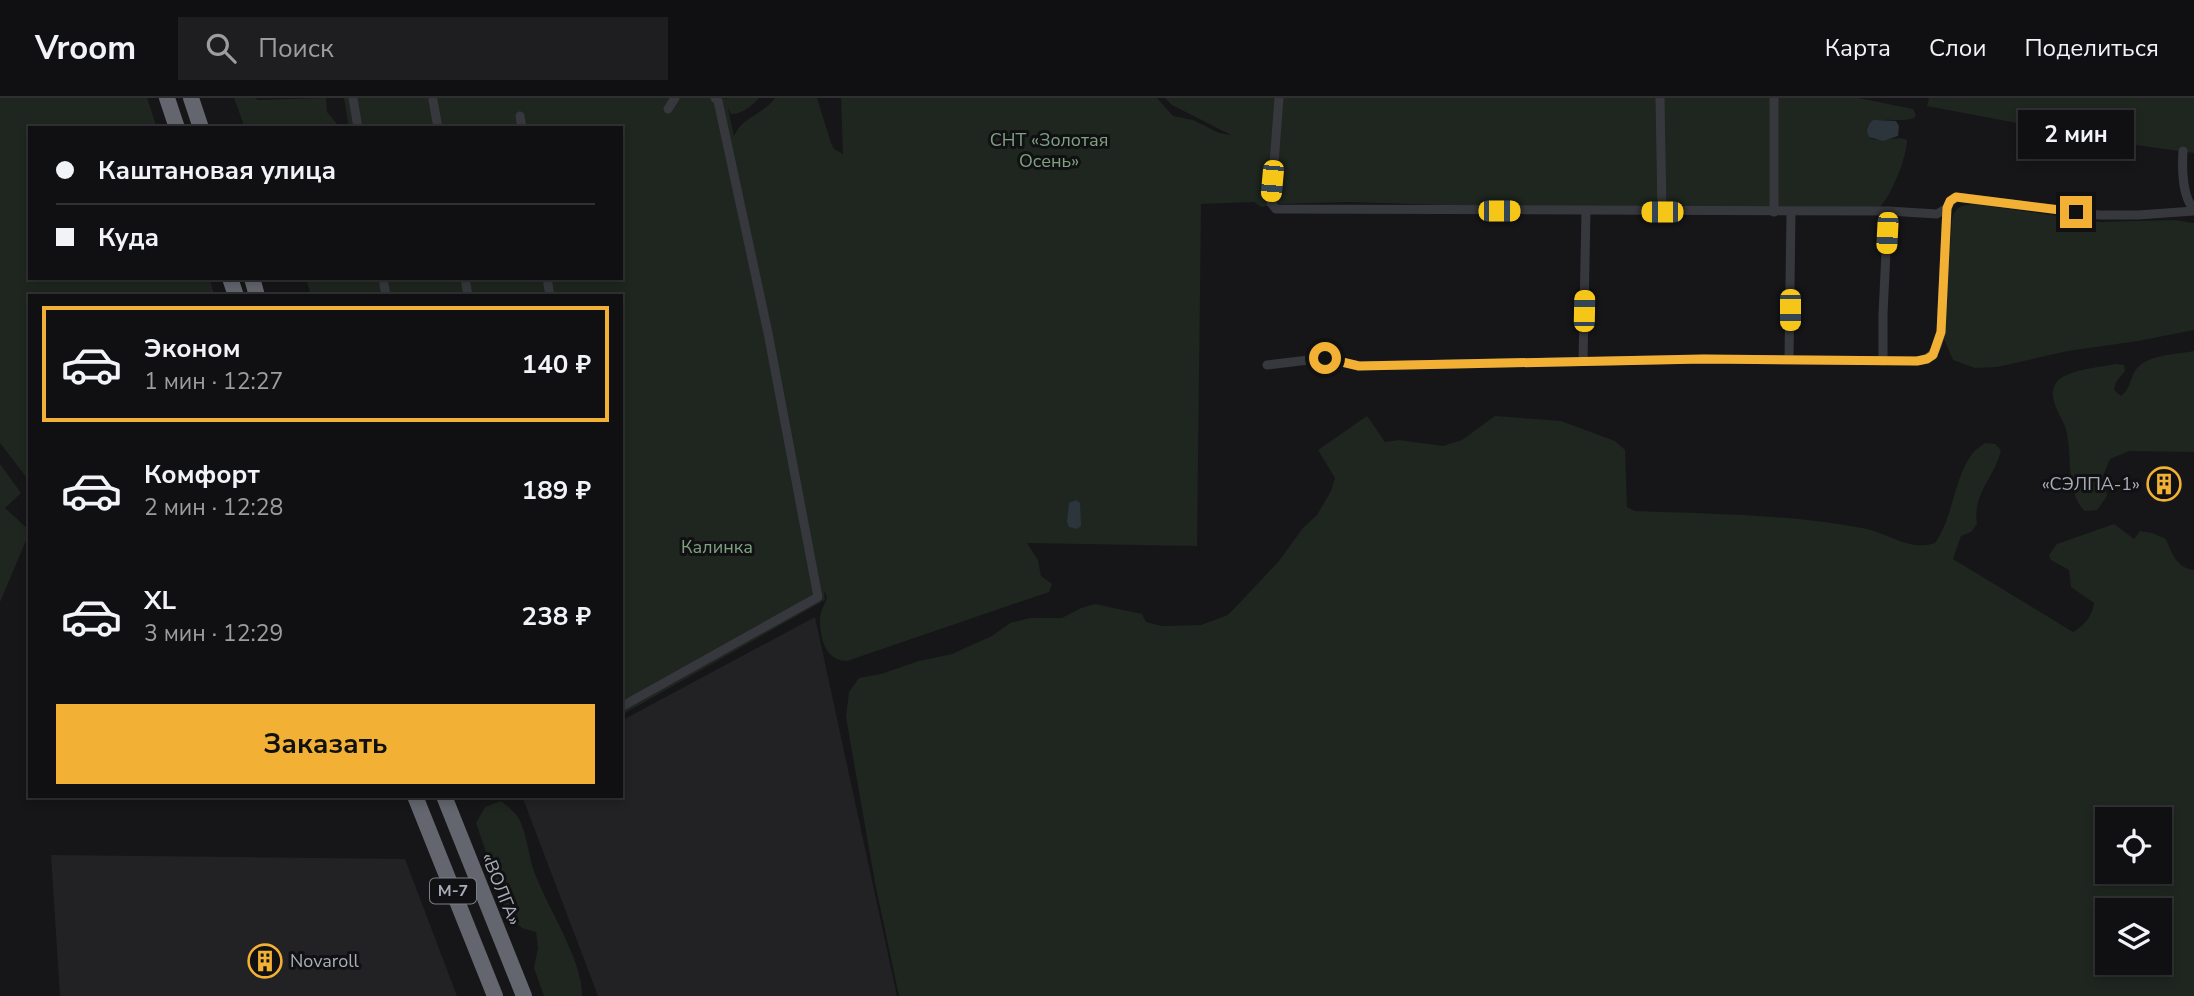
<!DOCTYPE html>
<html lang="ru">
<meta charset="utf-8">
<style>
body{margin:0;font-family:"Nunito Sans",sans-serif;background:#1e1e20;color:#f1f3f6;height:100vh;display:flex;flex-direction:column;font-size:26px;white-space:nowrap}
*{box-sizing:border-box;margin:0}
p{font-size:23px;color:#9c9d9f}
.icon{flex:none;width:38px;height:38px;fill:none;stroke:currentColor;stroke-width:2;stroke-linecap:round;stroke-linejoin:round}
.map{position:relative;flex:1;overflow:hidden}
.panel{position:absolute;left:28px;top:196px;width:595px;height:504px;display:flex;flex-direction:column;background:#101012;border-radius:0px;box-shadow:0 4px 10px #0003,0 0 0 2px #303032}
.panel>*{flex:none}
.guide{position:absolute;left:28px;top:28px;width:595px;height:154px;border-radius:0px;box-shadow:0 4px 10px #0003,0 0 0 2px #303032;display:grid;align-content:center;height:154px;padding:0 28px;background:#101012}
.buttons{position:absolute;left:2095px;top:709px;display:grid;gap:14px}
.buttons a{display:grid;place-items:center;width:77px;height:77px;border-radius:0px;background:#101012;box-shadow:0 4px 10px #0003,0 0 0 2px #303032;font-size:35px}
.end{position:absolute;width:32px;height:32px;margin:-16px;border:9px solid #f2b134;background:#111;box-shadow:0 0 0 4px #111}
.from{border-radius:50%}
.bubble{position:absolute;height:49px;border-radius:0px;background:#101012;box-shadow:0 4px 10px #0003,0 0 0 2px #303032;font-size:23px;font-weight:700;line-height:49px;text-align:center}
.car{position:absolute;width:21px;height:42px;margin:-21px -10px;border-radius:9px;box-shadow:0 0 5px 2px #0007;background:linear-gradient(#f5c518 24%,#345 0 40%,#f5c518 0 76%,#345 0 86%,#f5c518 0)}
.guide b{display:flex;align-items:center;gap:24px;height:66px;font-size:26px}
.guide b+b{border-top:2px solid #303032}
.guide i{width:18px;height:18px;background:#f1f3f6}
ul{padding:12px 0 0;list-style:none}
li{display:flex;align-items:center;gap:21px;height:116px;margin:0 14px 10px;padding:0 14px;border:4px solid transparent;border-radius:0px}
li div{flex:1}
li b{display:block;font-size:26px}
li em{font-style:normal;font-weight:700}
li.active{border-color:#f2b134}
li>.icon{width:63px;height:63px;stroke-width:1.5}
.cta{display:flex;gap:14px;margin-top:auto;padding:14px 28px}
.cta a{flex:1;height:80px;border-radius:0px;background:#f2b134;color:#111;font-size:28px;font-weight:700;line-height:80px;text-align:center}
header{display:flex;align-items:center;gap:42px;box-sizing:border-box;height:98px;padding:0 35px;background:#101012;border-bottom:2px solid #303032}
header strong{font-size:33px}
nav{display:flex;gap:38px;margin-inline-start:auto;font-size:24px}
.search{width:490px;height:63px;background:#1e1e20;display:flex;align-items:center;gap:18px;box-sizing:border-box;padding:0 24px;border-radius:0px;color:#9c9d9f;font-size:26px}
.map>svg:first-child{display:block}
.built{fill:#222225}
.green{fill:#1e261f;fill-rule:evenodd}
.water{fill:#2c353c}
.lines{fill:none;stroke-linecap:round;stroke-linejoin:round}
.street{stroke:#37383d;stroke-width:9}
.highway{stroke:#63666e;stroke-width:16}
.route{stroke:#f2b134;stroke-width:9}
.labels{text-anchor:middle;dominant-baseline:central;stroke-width:6;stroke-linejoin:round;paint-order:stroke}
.shield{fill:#111113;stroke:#7b7e86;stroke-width:2}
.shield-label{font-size:16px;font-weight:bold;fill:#a8adb8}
.park-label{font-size:18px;fill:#7fa381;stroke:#111113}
.poi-label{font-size:18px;fill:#a8adb8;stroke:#111113;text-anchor:end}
.street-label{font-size:18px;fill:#a8adb8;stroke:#111113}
</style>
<header>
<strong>Vroom</strong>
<div class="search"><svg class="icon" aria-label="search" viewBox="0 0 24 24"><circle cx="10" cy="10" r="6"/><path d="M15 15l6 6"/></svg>Поиск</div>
<nav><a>Карта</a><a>Слои</a><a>Поделиться</a></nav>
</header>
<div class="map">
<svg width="2194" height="898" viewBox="0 0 2194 898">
<rect width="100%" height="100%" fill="#161618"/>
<g class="built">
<polygon points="815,519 897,898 598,898 522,698 621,698 621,623"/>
<polygon points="51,757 405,761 457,898 60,898"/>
</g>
<g class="green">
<polygon points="0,0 147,0 157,30 30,30 30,180 209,180 215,198 30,198 30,384 0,345"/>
<polygon points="234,0 255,0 258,2 326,0 327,14 338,27 337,30 245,30"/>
<path d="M344 0H725L726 2 727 0H759C753 7 741 17 731 16L728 10 734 38C742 19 764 16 775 0H817L831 45 834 51 843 56 841 0H1157L1173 18 1193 22 1219 35 1231 37 1172 7 1165 0H1276L1268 108 1261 109 1254 104 1201 106 1197 448 1027 445 1038 462 1041 478 1052 486 1049 494 847 563C825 563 820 540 820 521 820 513 825 506 827 499L824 493 825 502 625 615 621 609V198H311L306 180H621V30H349Z"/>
<path d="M1281 0H1859L1913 11 1916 17 1914 20C1895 26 1886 16 1867 28 1864 53 1895 35 1907 42 1907 59 1891 99 1879 110L1504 109 1349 104 1280 106 1273 105Z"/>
<polygon points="1929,0 2194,0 2194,55 2129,46 1927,8"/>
<path d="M1974 106 2100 124 2174 122 2194 125V232L2138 243 2068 253 1997 269 1975 270 1953 262 1944 241 1952 120C1956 108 1963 107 1974 106Z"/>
<path d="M2194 253V354L2129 353 2110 361 2103 378 2107 398 2097 412 2085 413C2066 395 2072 360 2067 336 2065 320 2045 302 2056 285 2064 272 2101 269 2116 266L2124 267 2125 273 2116 284 2114 292 2121 298C2130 291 2130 282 2135 273 2146 256 2175 257 2194 253Z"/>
<path d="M1367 318 1385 344 1399 342 1443 348 1462 342 1495 318 1561 323 1615 343 1625 352 1627 409 1635 413C1711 416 1787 416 1862 430 1887 434 1909 454 1935 445 1954 418 1953 382 1972 356 1975 352 1981 348 1985 345L1995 346 2001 352C1995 379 1972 396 1977 426L1971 434 1961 438 1953 461 2073 534C2083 529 2093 517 2094 505L2071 489 2069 472 2051 462 2049 457 2057 446 2114 426 2134 441 2140 433 2152 435 2166 441C2172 456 2177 470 2194 472V898H899L875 785 846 619 849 594 859 580 881 576 919 563 952 556 992 538 1010 525 1030 520H1062L1081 510 1095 506 1142 516 1146 524 1162 528 1201 527 1228 517 1279 463 1303 430 1317 417 1331 393 1335 380 1318 352ZM2107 721H2160V774H2107ZM2107 812H2160V864H2107Z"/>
<polygon points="0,366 21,395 5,410 30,433 0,504"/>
<path d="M501 703C506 707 514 713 517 718 525 728 529 757 533 770 545 807 583 861 582 898H544L534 870 538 850 536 834 522 830 507 815 476 725 485 709Z"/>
</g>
<g class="water">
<path d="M1873 22 1896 23 1899 28 1898 38 1883 43 1869 39C1865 32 1867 28 1873 22Z"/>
<polygon points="1076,402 1080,405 1081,428 1077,431 1069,429 1067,424 1069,405"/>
</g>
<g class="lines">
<g class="street">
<polyline points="353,0 358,30"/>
<polyline points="1279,0 1271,105 1276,111 1888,113 1937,116 1947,110 1950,104 1956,99 2099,117 2138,117 2194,113"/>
<polyline points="1660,0 1662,114"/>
<polyline points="433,2 438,30"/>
<polyline points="668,11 675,0"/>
<polyline points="520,18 522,30"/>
<path d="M2183 53C2182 69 2182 99 2194 111"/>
<polyline points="1774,114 1774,1"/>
<polyline points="383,180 386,198"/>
<polyline points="465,180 468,198"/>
<polyline points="547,180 550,198"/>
<polyline points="1789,261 1791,114"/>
<polyline points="1583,263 1586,113"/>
<polyline points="1883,263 1883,216 1888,113"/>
<path d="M1267 267 1325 260 1359 268 1703 261 1917 263C1935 260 1937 250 1941 234L1947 110"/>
<polyline points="621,609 818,499 768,235 718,3 715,0"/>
</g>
<g class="highway">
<polyline points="167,0 177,30"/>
<polyline points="191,0 201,30"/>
<polyline points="230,180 236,198"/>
<polyline points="252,180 257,198"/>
<polyline points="415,698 495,898"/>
<polyline points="444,698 524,898"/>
</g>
</g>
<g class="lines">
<polyline class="route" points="1325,260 1359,268 1703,261 1917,263 1927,261 1933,257 1941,234 1947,110 1950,103 1956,99 2076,114"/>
</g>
<defs>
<symbol id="building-ring" viewBox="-11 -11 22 22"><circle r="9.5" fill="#111113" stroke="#f2b134" stroke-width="1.5"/><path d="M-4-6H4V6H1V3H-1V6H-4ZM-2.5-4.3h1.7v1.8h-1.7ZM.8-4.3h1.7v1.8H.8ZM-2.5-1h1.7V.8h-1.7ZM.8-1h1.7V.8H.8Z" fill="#f2b134"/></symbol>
</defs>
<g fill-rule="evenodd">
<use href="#building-ring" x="2145" y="367" width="38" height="38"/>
<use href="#building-ring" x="246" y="844" width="38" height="38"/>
</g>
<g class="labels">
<rect class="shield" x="430" y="780.5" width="46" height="25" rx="5"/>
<g class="shield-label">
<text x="453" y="793">М-7</text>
</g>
<g class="park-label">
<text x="1049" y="42">СНТ «Золотая<tspan x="1049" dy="21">Осень»</tspan></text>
<text x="717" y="449">Калинка</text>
</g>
<g class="poi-label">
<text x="2140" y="386">«СЭЛПА-1»</text>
<text x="290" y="863" text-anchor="start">Novaroll</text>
</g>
<g class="street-label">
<text transform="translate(501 791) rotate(68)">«ВОЛГА»</text>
</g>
</g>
</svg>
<div class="buttons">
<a><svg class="icon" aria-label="locate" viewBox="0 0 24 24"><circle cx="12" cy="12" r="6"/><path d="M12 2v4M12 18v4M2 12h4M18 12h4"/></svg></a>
<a><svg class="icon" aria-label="layers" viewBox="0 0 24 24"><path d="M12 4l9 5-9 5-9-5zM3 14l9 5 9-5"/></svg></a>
</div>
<i class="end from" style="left:1325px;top:260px"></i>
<i class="end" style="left:2076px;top:114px"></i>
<div class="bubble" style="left:2018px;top:12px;width:116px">2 мин</div>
<i class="car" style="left:1272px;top:83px;rotate:185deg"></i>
<i class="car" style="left:1499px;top:113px;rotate:90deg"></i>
<i class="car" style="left:1662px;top:114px;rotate:270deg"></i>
<i class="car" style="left:1887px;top:135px;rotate:183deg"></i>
<i class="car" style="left:1790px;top:212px;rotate:180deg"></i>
<i class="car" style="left:1584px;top:213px;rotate:1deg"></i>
<div class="guide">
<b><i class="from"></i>Каштановая улица</b>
<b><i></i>Куда</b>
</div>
<section class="panel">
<ul>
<li class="active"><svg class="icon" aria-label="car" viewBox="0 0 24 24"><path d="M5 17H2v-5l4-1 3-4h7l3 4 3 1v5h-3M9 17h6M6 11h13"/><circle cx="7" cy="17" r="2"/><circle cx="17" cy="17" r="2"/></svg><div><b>Эконом</b><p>1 мин · 12:27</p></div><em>140 ₽</em></li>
<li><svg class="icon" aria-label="car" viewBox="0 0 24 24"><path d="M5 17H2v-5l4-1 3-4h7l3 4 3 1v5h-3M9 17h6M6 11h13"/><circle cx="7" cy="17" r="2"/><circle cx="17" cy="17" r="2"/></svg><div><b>Комфорт</b><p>2 мин · 12:28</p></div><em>189 ₽</em></li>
<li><svg class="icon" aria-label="car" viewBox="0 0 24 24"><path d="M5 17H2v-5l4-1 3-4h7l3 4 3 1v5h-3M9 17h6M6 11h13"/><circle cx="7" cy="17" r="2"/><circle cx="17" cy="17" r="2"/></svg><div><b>XL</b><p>3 мин · 12:29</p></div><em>238 ₽</em></li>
</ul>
<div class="cta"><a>Заказать</a></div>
</section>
</div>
